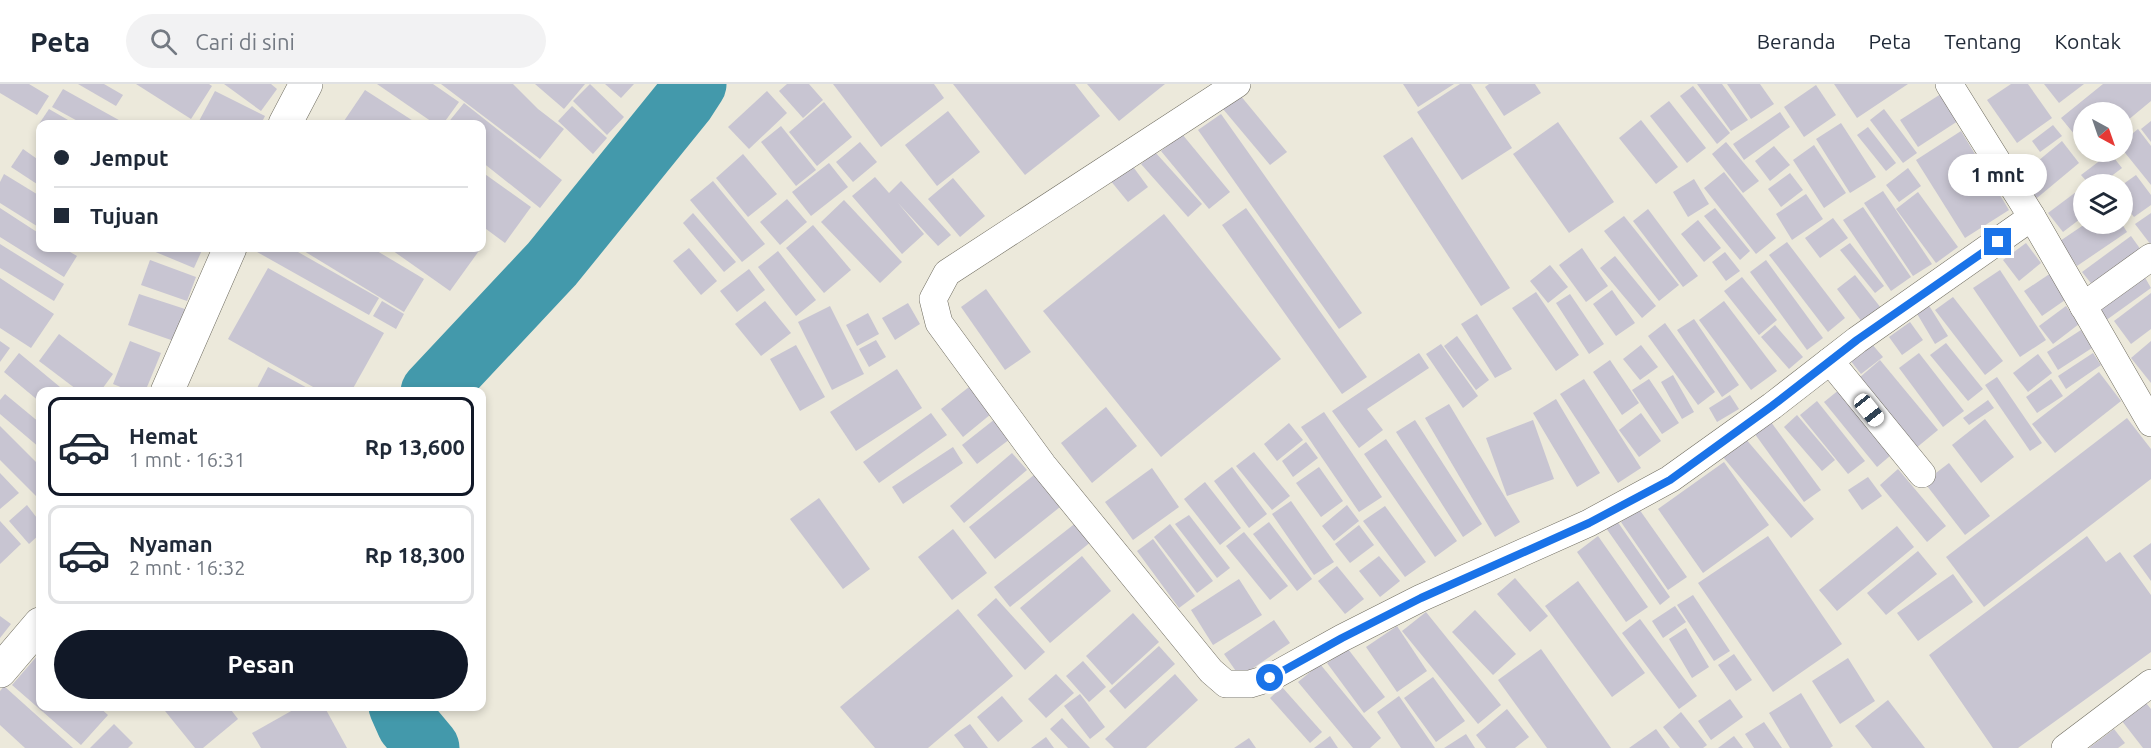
<!DOCTYPE html>
<html lang="id">
<meta charset="utf-8">
<style>
body{margin:0;font-family:Ubuntu,sans-serif;background:#f2f2f3;color:#1f2937;height:100vh;display:flex;flex-direction:column;font-size:22px;white-space:nowrap}
*{box-sizing:border-box;margin:0}
p{font-size:20px;color:#747a83}
.icon{flex:none;width:33px;height:33px;fill:none;stroke:currentColor;stroke-width:2;stroke-linecap:round;stroke-linejoin:round}
.map{position:relative;flex:1;overflow:hidden}
.side{position:absolute;left:36px;top:303px;width:450px;height:324px;display:flex;flex-direction:column;background:#fff;border-radius:12px;box-shadow:0 3px 9px #0003}
.side>*{flex:none}
.top-card{position:absolute;left:36px;top:36px;width:450px;height:132px;border-radius:12px;box-shadow:0 3px 9px #0003;display:grid;align-content:center;height:132px;padding:0 18px;background:#fff}
.needle{width:39px;rotate:140deg}
.fabs{position:absolute;left:2073px;top:18px;display:grid;gap:12px}
.fabs a{display:grid;place-items:center;width:60px;height:60px;border-radius:50%;background:#fff;box-shadow:0 3px 9px #0003;font-size:30px}
.end{position:absolute;width:27px;height:27px;margin:-14px;border:8px solid #1a73e8;background:#fff;box-shadow:0 0 0 3px #fff}
.from{border-radius:50%}
.bubble{position:absolute;height:42px;border-radius:21px;background:#fff;box-shadow:0 3px 9px #0003;font-size:20px;font-weight:700;line-height:42px;text-align:center}
.car{position:absolute;width:18px;height:36px;margin:-18px -9px;border-radius:8px;box-shadow:0 0 4px 2px #0007;background:linear-gradient(#fff 24%,#345 0 40%,#fff 0 76%,#345 0 86%,#fff 0)}
.top-card b{display:flex;align-items:center;gap:21px;height:57px;font-size:22px}
.top-card b+b{border-top:2px solid #e0e1e3}
.top-card i{width:15px;height:15px;background:#1f2937}
ul{padding:10px 0 0;list-style:none}
li{display:flex;align-items:center;gap:18px;height:99px;margin:0 12px 9px;padding:0 6px;border:3px solid #e0e1e3;border-radius:12px}
li div{flex:1}
li b{display:block;font-size:22px}
li em{font-style:normal;font-weight:700}
li.selected{border-color:#111827}
li>.icon{width:54px;height:54px;stroke-width:1.5}
.cta{display:flex;gap:12px;margin-top:auto;padding:12px 18px}
.cta a{flex:1;height:69px;border-radius:36px;background:#111827;color:#fff;font-size:24px;font-weight:700;line-height:69px;text-align:center}
header{display:flex;align-items:center;gap:36px;box-sizing:border-box;height:84px;padding:0 30px;background:#fff;border-bottom:2px solid #e0e1e3}
header strong{font-size:28px}
nav{display:flex;gap:33px;margin-inline-start:auto;font-size:21px}
.search{width:420px;height:54px;background:#f2f2f3;display:flex;align-items:center;gap:15px;box-sizing:border-box;padding:0 21px;border-radius:33px;color:#747a83;font-size:22px}
.map>svg:first-child{display:block}
.lines{fill:none;stroke-linecap:round;stroke-linejoin:round}
.river{stroke:#4399ab;stroke-width:63}
.building{fill:#c8c5d2}
.street-casing{stroke:#6f6c60;stroke-width:28}
.secondary-casing{stroke:#6f6c60;stroke-width:34}
.street{stroke:#fff;stroke-width:27}
.secondary{stroke:#fff;stroke-width:33}
.route{stroke:#1a73e8;stroke-width:8}
</style>
<header>
<strong>Peta</strong>
<div class="search"><svg class="icon" aria-label="search" viewBox="0 0 24 24"><circle cx="10" cy="10" r="6"/><path d="M15 15l6 6"/></svg>Cari di sini</div>
<nav><a>Beranda</a><a>Peta</a><a>Tentang</a><a>Kontak</a></nav>
</header>
<div class="map">
<svg width="2151" height="664" viewBox="0 0 2151 664">
<rect width="100%" height="100%" fill="#ece9db"/>
<g class="lines">
<g class="river">
<polyline points="432,308 552,180 684,17 695,0"/>
<polyline points="400,622 408,640 428,664"/>
</g>
</g>
<g class="building">
<polygon points="0,0 29,0 49,12 37,31 0,9"/>
<polygon points="78,0 104,0 123,11 116,22"/>
<polygon points="136,0 209,0 212,2 191,35"/>
<polygon points="224,0 271,0 277,5 261,27"/>
<polygon points="377,0 433,0 459,18 443,40 435,40"/>
<polygon points="441,0 513,0 538,25 564,45 540,75"/>
<polygon points="535,0 585,0 564,25"/>
<polygon points="590,0 624,33 607,51 573,17"/>
<polygon points="605,0 634,0 621,14"/>
<polygon points="787,0 809,0 823,16 803,34 779,7"/>
<polygon points="833,0 934,0 944,14 881,63"/>
<polygon points="953,0 1075,0 1100,32 1025,91"/>
<polygon points="1087,0 1165,0 1119,37"/>
<polygon points="1403,0 1454,0 1418,23"/>
<polygon points="1460,0 1471,0 1512,64 1462,96 1417,28"/>
<polygon points="1489,0 1535,0 1541,9 1504,32 1485,3"/>
<polygon points="1697,0 1722,0 1748,36 1731,47"/>
<polygon points="1727,0 1760,0 1774,20 1751,35"/>
<polygon points="1834,0 1908,0 1857,34"/>
<polygon points="2011,0 2028,0 2052,34 2017,59 1987,16"/>
<polygon points="2044,0 2084,0 2059,19"/>
<polygon points="2103,0 2151,0 2151,17 2122,41 2122,28 2084,28 2084,62 2061,34"/>
<polygon points="1816,1 1836,31 1804,53 1784,23"/>
<polygon points="1693,2 1730,49 1717,60 1680,12"/>
<polygon points="63,5 126,40 83,40 52,23"/>
<polygon points="365,6 418,40 342,40"/>
<polygon points="215,7 265,32 261,40 207,40 199,37"/>
<polygon points="767,7 787,29 749,65 728,43"/>
<polygon points="1944,8 1961,35 1918,63 1900,36"/>
<polygon points="1240,11 1287,68 1270,81 1223,25"/>
<polygon points="1669,17 1706,64 1687,79 1650,32"/>
<polygon points="824,18 852,53 817,82 789,48"/>
<polygon points="464,19 562,96 540,124 482,78 482,40 447,40"/>
<polygon points="572,22 607,54 593,70 558,37"/>
<polygon points="49,25 75,40 39,40"/>
<polygon points="1884,25 1917,69 1903,79 1870,36"/>
<polygon points="948,27 980,68 937,102 905,61"/>
<polygon points="1780,28 1790,43 1744,76 1733,60"/>
<polygon points="1221,30 1362,229 1339,245 1198,46"/>
<polygon points="1641,36 1678,83 1656,100 1619,54"/>
<polygon points="2151,37 2151,58 2141,45"/>
<polygon points="1558,38 1614,118 1569,149 1513,70"/>
<polygon points="1841,39 1876,93 1850,109 1816,55"/>
<polygon points="2053,41 2062,52 2040,68 2032,57"/>
<polygon points="781,42 816,86 796,102 761,58"/>
<polygon points="1868,43 1896,79 1886,87 1857,51"/>
<polygon points="2138,45 2151,62 2151,101 2122,65 2122,58"/>
<polygon points="1961,47 2009,126 1965,154 1916,76"/>
<polygon points="1182,50 1230,108 1209,125 1161,67"/>
<polygon points="1412,53 1510,204 1481,222 1383,72"/>
<polygon points="2062,57 2079,79 2037,114 2019,93"/>
<polygon points="860,58 877,78 853,98 836,78"/>
<polygon points="1726,58 1759,97 1743,109 1712,70"/>
<polygon points="1814,61 1846,109 1824,124 1793,76"/>
<polygon points="1774,62 1790,81 1770,97 1755,77"/>
<polygon points="23,65 40,77 40,102 11,83"/>
<polygon points="1155,68 1202,120 1188,133 1141,80"/>
<polygon points="2110,69 2122,84 2101,100 2089,100 2081,91"/>
<polygon points="743,70 777,110 748,133 716,94"/>
<polygon points="829,79 848,103 811,132 792,108"/>
<polygon points="1131,80 1148,103 1128,118 1110,96"/>
<polygon points="1908,84 1921,102 1899,118 1886,101"/>
<polygon points="482,88 531,123 505,159 482,142"/>
<polygon points="1724,88 1776,154 1756,170 1704,104"/>
<polygon points="1790,89 1803,106 1781,123 1768,105"/>
<polygon points="4,90 40,112 40,144 0,119 0,98"/>
<polygon points="2136,91 2151,111 2151,121 2134,133 2122,118 2122,101"/>
<polygon points="875,93 889,109 901,97 951,151 938,162 898,119 924,150 902,170 852,112"/>
<polygon points="953,94 985,132 960,153 928,115"/>
<polygon points="1694,95 1709,120 1688,133 1673,108"/>
<polygon points="713,97 765,160 742,178 690,116"/>
<polygon points="2084,102 2084,132 2063,148 2048,129"/>
<polygon points="1883,107 1932,180 1913,192 1864,119"/>
<polygon points="1918,108 1958,163 1936,179 1896,125"/>
<polygon points="1806,110 1823,135 1792,156 1776,130"/>
<polygon points="787,115 807,138 780,161 760,138"/>
<polygon points="844,116 902,178 880,199 821,138"/>
<polygon points="1863,123 1911,193 1891,207 1843,136"/>
<polygon points="0,124 40,150 40,164 63,164 77,172 64,193 0,153"/>
<polygon points="1246,124 1367,293 1342,310 1222,141"/>
<polygon points="1715,124 1750,167 1740,176 1704,132"/>
<polygon points="1648,125 1698,192 1683,203 1633,137"/>
<polygon points="693,129 736,178 724,188 683,139"/>
<polygon points="2151,129 2151,161 2135,140"/>
<polygon points="1164,130 1281,275 1161,373 1043,227"/>
<polygon points="1624,132 1679,201 1659,217 1604,147"/>
<polygon points="1833,134 1848,154 1820,174 1805,154"/>
<polygon points="1698,136 1721,164 1704,178 1681,150"/>
<polygon points="2085,140 2122,140 2127,148 2077,182 2060,157"/>
<polygon points="813,141 851,186 824,209 786,164"/>
<polygon points="2131,152 2146,173 2098,208 2082,188"/>
<polygon points="1787,158 1845,234 1828,248 1769,171"/>
<polygon points="1850,159 1884,202 1875,209 1840,166"/>
<polygon points="2026,159 2041,179 2019,197 2003,176"/>
<polygon points="0,160 64,200 54,217 0,184"/>
<polygon points="146,164 203,164 194,184"/>
<polygon points="250,164 291,164 379,214 369,231"/>
<polygon points="299,164 372,164 424,195 404,228"/>
<polygon points="389,164 481,164 450,207"/>
<polygon points="689,164 717,197 701,211 673,177"/>
<polygon points="1582,164 1608,202 1586,218 1559,181"/>
<polygon points="778,167 816,216 796,232 758,183"/>
<polygon points="1725,168 1740,187 1726,197 1712,178"/>
<polygon points="1615,172 1656,222 1642,234 1600,184"/>
<polygon points="150,176 196,193 187,217 141,201"/>
<polygon points="1766,176 1823,254 1807,266 1750,188"/>
<polygon points="1550,181 1568,203 1548,219 1530,197"/>
<polygon points="2139,183 2151,204 2105,237 2091,218"/>
<polygon points="268,184 384,249 351,308 322,308 228,255"/>
<polygon points="749,185 765,206 737,228 720,207"/>
<polygon points="2000,186 2046,256 2020,273 1973,204"/>
<polygon points="2051,189 2068,214 2042,232 2024,207"/>
<polygon points="1855,191 1881,224 1862,238 1837,205"/>
<polygon points="1742,193 1777,236 1759,251 1724,207"/>
<polygon points="0,194 54,230 31,264 0,244"/>
<polygon points="986,205 1031,268 1005,286 961,223"/>
<polygon points="1612,206 1635,239 1616,252 1593,220"/>
<polygon points="1536,208 1579,271 1556,287 1512,224"/>
<polygon points="2151,209 2151,245 2131,260 2114,237"/>
<polygon points="139,210 185,225 174,257 128,241"/>
<polygon points="1570,210 1604,260 1589,270 1556,219"/>
<polygon points="1953,213 2003,277 1985,291 1935,226"/>
<polygon points="382,217 404,230 396,245 373,232"/>
<polygon points="765,217 791,249 761,272 735,240"/>
<polygon points="1724,217 1777,287 1751,306 1699,236"/>
<polygon points="908,219 920,240 895,256 882,234"/>
<polygon points="1928,220 1948,252 1935,260 1916,228"/>
<polygon points="830,222 864,290 832,306 798,238"/>
<polygon points="2066,222 2079,240 2053,260 2039,242"/>
<polygon points="868,229 879,250 857,262 846,241"/>
<polygon points="1477,230 1512,285 1495,294 1461,240"/>
<polygon points="1694,235 1739,301 1722,313 1677,246"/>
<polygon points="1910,238 1923,256 1902,271 1889,253"/>
<polygon points="1665,239 1715,308 1698,321 1648,252"/>
<polygon points="1775,241 1803,273 1789,285 1761,253"/>
<polygon points="2081,246 2092,264 2058,286 2047,268"/>
<polygon points="59,250 113,290 100,308 80,308 39,277"/>
<polygon points="1457,252 1489,296 1476,306 1444,262"/>
<polygon points="876,256 886,273 869,283 859,265"/>
<polygon points="0,257 10,264 0,278"/>
<polygon points="130,257 161,269 145,308 133,308 113,300"/>
<polygon points="2151,257 2151,299 2131,274"/>
<polygon points="1871,259 1883,273 1861,290 1850,276"/>
<polygon points="1946,259 1983,305 1968,317 1930,271"/>
<polygon points="1441,260 1478,312 1463,324 1426,270"/>
<polygon points="796,261 825,313 800,327 770,275"/>
<polygon points="1641,261 1658,283 1640,296 1623,275"/>
<polygon points="19,269 66,308 40,308 40,318 4,288"/>
<polygon points="1419,269 1429,284 1367,325 1383,346 1359,364 1332,327"/>
<polygon points="1919,269 1964,327 1943,343 1899,284"/>
<polygon points="2093,269 2101,281 2066,305 2058,292"/>
<polygon points="2038,270 2052,289 2028,308 2013,289"/>
<polygon points="1610,276 1639,319 1622,331 1593,288"/>
<polygon points="1880,276 1938,346 1910,369 1852,300"/>
<polygon points="268,283 315,308 255,308"/>
<polygon points="897,285 922,324 856,367 830,328"/>
<polygon points="2099,288 2121,317 2055,369 2032,340"/>
<polygon points="1673,291 1694,328 1682,335 1661,298"/>
<polygon points="1997,293 2042,359 2030,367 1985,301"/>
<polygon points="1584,295 1641,384 1618,399 1560,310"/>
<polygon points="1649,295 1679,339 1662,350 1632,306"/>
<polygon points="2051,295 2063,312 2037,329 2026,313"/>
<polygon points="1845,301 1898,365 1877,383 1824,318"/>
<polygon points="969,303 991,330 963,353 941,325"/>
<polygon points="5,310 40,339 40,364 0,330 0,316"/>
<polygon points="1730,311 1739,325 1717,338 1709,324"/>
<polygon points="1556,315 1600,389 1577,403 1533,329"/>
<polygon points="1988,316 1994,324 1969,341 1963,334"/>
<polygon points="1817,317 1865,377 1848,390 1800,331"/>
<polygon points="1449,320 1520,438 1495,453 1425,334"/>
<polygon points="1106,323 1137,362 1092,399 1061,359"/>
<polygon points="1324,328 1382,413 1359,428 1301,343"/>
<polygon points="931,329 947,351 879,399 863,378"/>
<polygon points="1641,329 1661,357 1639,373 1619,346"/>
<polygon points="1797,331 1835,376 1822,387 1784,343"/>
<polygon points="1768,334 1821,406 1804,418 1752,346"/>
<polygon points="2127,334 2151,365 2151,395 1984,523 1946,473"/>
<polygon points="995,335 1010,355 977,380 962,361"/>
<polygon points="1985,335 2014,373 1981,399 1952,361"/>
<polygon points="1415,336 1482,440 1463,453 1396,348"/>
<polygon points="1533,336 1554,395 1507,412 1486,354"/>
<polygon points="1289,339 1303,356 1277,377 1264,360"/>
<polygon points="0,342 40,382 38,414 0,376"/>
<polygon points="1745,354 1814,435 1791,454 1723,373"/>
<polygon points="1386,355 1457,457 1435,473 1364,370"/>
<polygon points="1306,358 1318,374 1293,393 1282,377"/>
<polygon points="953,363 963,379 903,420 892,403"/>
<polygon points="1254,368 1290,412 1272,426 1236,382"/>
<polygon points="1012,369 1027,386 964,439 950,422"/>
<polygon points="1724,378 1769,441 1703,489 1658,425"/>
<polygon points="1949,379 1990,432 1965,451 1924,398"/>
<polygon points="1232,383 1267,430 1249,444 1214,397"/>
<polygon points="1319,383 1343,417 1321,433 1296,399"/>
<polygon points="1152,384 1179,423 1133,456 1105,418"/>
<polygon points="1898,385 1946,442 1927,458 1880,401"/>
<polygon points="0,389 19,409 0,425"/>
<polygon points="1034,391 1060,423 995,475 969,443"/>
<polygon points="1868,393 1882,412 1862,426 1848,406"/>
<polygon points="1205,398 1241,444 1220,461 1184,415"/>
<polygon points="819,414 870,485 843,505 790,435"/>
<polygon points="1291,417 1334,478 1314,491 1272,430"/>
<polygon points="27,421 40,438 40,450 29,460 9,437"/>
<polygon points="1347,421 1359,437 1334,457 1322,442"/>
<polygon points="1385,422 1426,478 1405,493 1363,437"/>
<polygon points="1639,425 1687,493 1668,506 1621,438"/>
<polygon points="1189,431 1230,484 1217,494 1175,440"/>
<polygon points="0,437 21,460 0,480"/>
<polygon points="1617,437 1670,513 1660,521 1606,444"/>
<polygon points="1077,438 1092,457 1010,523 994,503"/>
<polygon points="1269,438 1312,495 1297,507 1253,450"/>
<polygon points="1170,440 1213,497 1197,509 1154,453"/>
<polygon points="1359,441 1374,461 1350,479 1335,460"/>
<polygon points="1897,442 1914,463 1837,527 1819,506"/>
<polygon points="953,445 987,489 952,516 918,473"/>
<polygon points="1244,448 1288,502 1270,516 1226,462"/>
<polygon points="1598,452 1648,523 1626,538 1577,468"/>
<polygon points="1768,452 1842,560 1773,608 1698,499"/>
<polygon points="2087,452 2106,478 2120,468 2151,511 2151,568 2018,664 1993,664 1929,571"/>
<polygon points="1153,455 1195,512 1179,524 1137,467"/>
<polygon points="2151,459 2151,497 2133,472"/>
<polygon points="1918,467 1937,490 1886,531 1867,509"/>
<polygon points="1082,472 1111,507 1050,559 1020,524"/>
<polygon points="1379,472 1400,497 1380,513 1359,487"/>
<polygon points="1337,482 1364,515 1345,530 1318,497"/>
<polygon points="1953,490 1973,518 1918,557 1897,529"/>
<polygon points="1515,494 1548,532 1530,548 1497,510"/>
<polygon points="1239,495 1262,531 1213,561 1191,526"/>
<polygon points="1578,497 1645,589 1612,613 1545,522"/>
<polygon points="1693,511 1730,567 1714,577 1677,521"/>
<polygon points="996,514 1045,568 1025,586 977,531"/>
<polygon points="1675,522 1686,538 1663,554 1652,537"/>
<polygon points="958,525 1013,592 928,664 875,664 840,623"/>
<polygon points="1475,526 1516,570 1493,591 1452,548"/>
<polygon points="1426,528 1501,621 1478,640 1402,547"/>
<polygon points="1133,529 1159,558 1112,601 1086,572"/>
<polygon points="0,532 11,540 0,554"/>
<polygon points="1640,535 1697,612 1679,625 1622,549"/>
<polygon points="1274,536 1290,559 1240,593 1224,570"/>
<polygon points="1397,542 1427,587 1397,608 1366,563"/>
<polygon points="1686,544 1709,583 1692,594 1669,555"/>
<polygon points="1159,562 1175,580 1125,625 1109,607"/>
<polygon points="1348,565 1385,613 1364,629 1327,579"/>
<polygon points="1541,565 1611,664 1547,664 1498,596"/>
<polygon points="1734,570 1752,596 1736,607 1718,581"/>
<polygon points="38,571 40,622 98,622 108,631 81,661 12,601"/>
<polygon points="1848,574 1875,617 1840,640 1812,597"/>
<polygon points="1083,577 1106,603 1089,618 1066,592"/>
<polygon points="1320,580 1381,654 1370,664 1353,664 1298,598"/>
<polygon points="1056,590 1074,609 1046,634 1028,615"/>
<polygon points="1175,590 1198,616 1146,664 1114,664 1105,655"/>
<polygon points="1433,593 1465,637 1436,658 1404,614"/>
<polygon points="4,602 73,664 25,664 0,641 0,607"/>
<polygon points="1282,603 1322,648 1310,659 1270,614"/>
<polygon points="1801,609 1833,662 1830,664 1790,664 1769,629"/>
<polygon points="1080,610 1105,643 1090,655 1064,622"/>
<polygon points="1002,612 1023,637 998,658 977,633"/>
<polygon points="1399,612 1435,664 1401,664 1377,628"/>
<polygon points="1730,615 1743,633 1711,656 1698,637"/>
<polygon points="1888,616 1925,664 1872,664 1855,642"/>
<polygon points="2146,619 2151,625 2151,664 2143,664 2122,637"/>
<polygon points="161,622 228,622 238,635 203,664 195,664"/>
<polygon points="300,622 324,622 347,664 261,664 252,649"/>
<polygon points="1507,625 1529,653 1515,664 1486,664 1476,651"/>
<polygon points="1681,628 1707,661 1703,664 1680,664 1663,643"/>
<polygon points="1062,634 1090,664 1068,664 1050,645"/>
<polygon points="1764,638 1782,664 1754,664 1745,650"/>
<polygon points="114,640 133,659 128,664 90,664"/>
<polygon points="970,640 988,664 964,664 954,651"/>
<polygon points="1656,645 1670,664 1629,664"/>
<polygon points="2114,645 2125,659 2118,664 2089,664"/>
<polygon points="1466,650 1475,664 1444,664"/>
<polygon points="1330,652 1338,664 1314,664"/>
<polygon points="1734,652 1743,664 1718,664"/>
<polygon points="1046,653 1054,664 1031,664"/>
<polygon points="1249,654 1256,664 1234,664"/>
</g>
<g class="lines">
<defs>
<g id="street">
<polyline points="1237,0 947,189 933,215 939,239 1043,381 1211,587 1226,600 1250,600 1270,594 1342,554 1421,514 1589,439 1670,395 1772,322 1857,256 2032,133"/>
<polyline points="1949,0 2032,133 2151,339"/>
<polyline points="2083,222 2151,173"/>
<polyline points="1830,277 1922,390"/>
<polyline points="2065,664 2151,599"/>
</g>
<g id="secondary">
<polyline points="285,40 306,0"/>
<polyline points="167,308 230,164"/>
<polyline points="0,587 40,540"/>
</g>
</defs>
<use href="#street" class="street-casing"/>
<use href="#secondary" class="secondary-casing"/>
<use href="#street" class="street"/>
<use href="#secondary" class="secondary"/>
</g>
<g class="lines">
<polyline class="route" points="1270,594 1342,554 1421,514 1589,439 1670,396 1772,322 1857,256 1998,158"/>
</g>
</svg>
<div class="fabs">
<a><svg class="needle" viewBox="-14 -14 28 28"><path d="M0-13l5 13h-10z" fill="#e53935"/><path d="M0 13l5-13h-10z" fill="#747a83"/></svg></a>
<a><svg class="icon" aria-label="layers" viewBox="0 0 24 24"><path d="M12 4l9 5-9 5-9-5zM3 14l9 5 9-5"/></svg></a>
</div>
<i class="end from" style="left:1270px;top:594px"></i>
<i class="end" style="left:1998px;top:158px"></i>
<div class="bubble" style="left:1948px;top:70px;width:99px">1 mnt</div>
<i class="car" style="left:1869px;top:326px;rotate:141deg"></i>
<div class="top-card">
<b><i class="from"></i>Jemput</b>
<b><i></i>Tujuan</b>
</div>
<section class="side">
<ul>
<li class="selected"><svg class="icon" aria-label="car" viewBox="0 0 24 24"><path d="M5 17H2v-5l4-1 3-4h7l3 4 3 1v5h-3M9 17h6M6 11h13"/><circle cx="7" cy="17" r="2"/><circle cx="17" cy="17" r="2"/></svg><div><b>Hemat</b><p>1 mnt · 16:31</p></div><em>Rp 13,600</em></li>
<li><svg class="icon" aria-label="car" viewBox="0 0 24 24"><path d="M5 17H2v-5l4-1 3-4h7l3 4 3 1v5h-3M9 17h6M6 11h13"/><circle cx="7" cy="17" r="2"/><circle cx="17" cy="17" r="2"/></svg><div><b>Nyaman</b><p>2 mnt · 16:32</p></div><em>Rp 18,300</em></li>
</ul>
<div class="cta"><a>Pesan</a></div>
</section>
</div>
